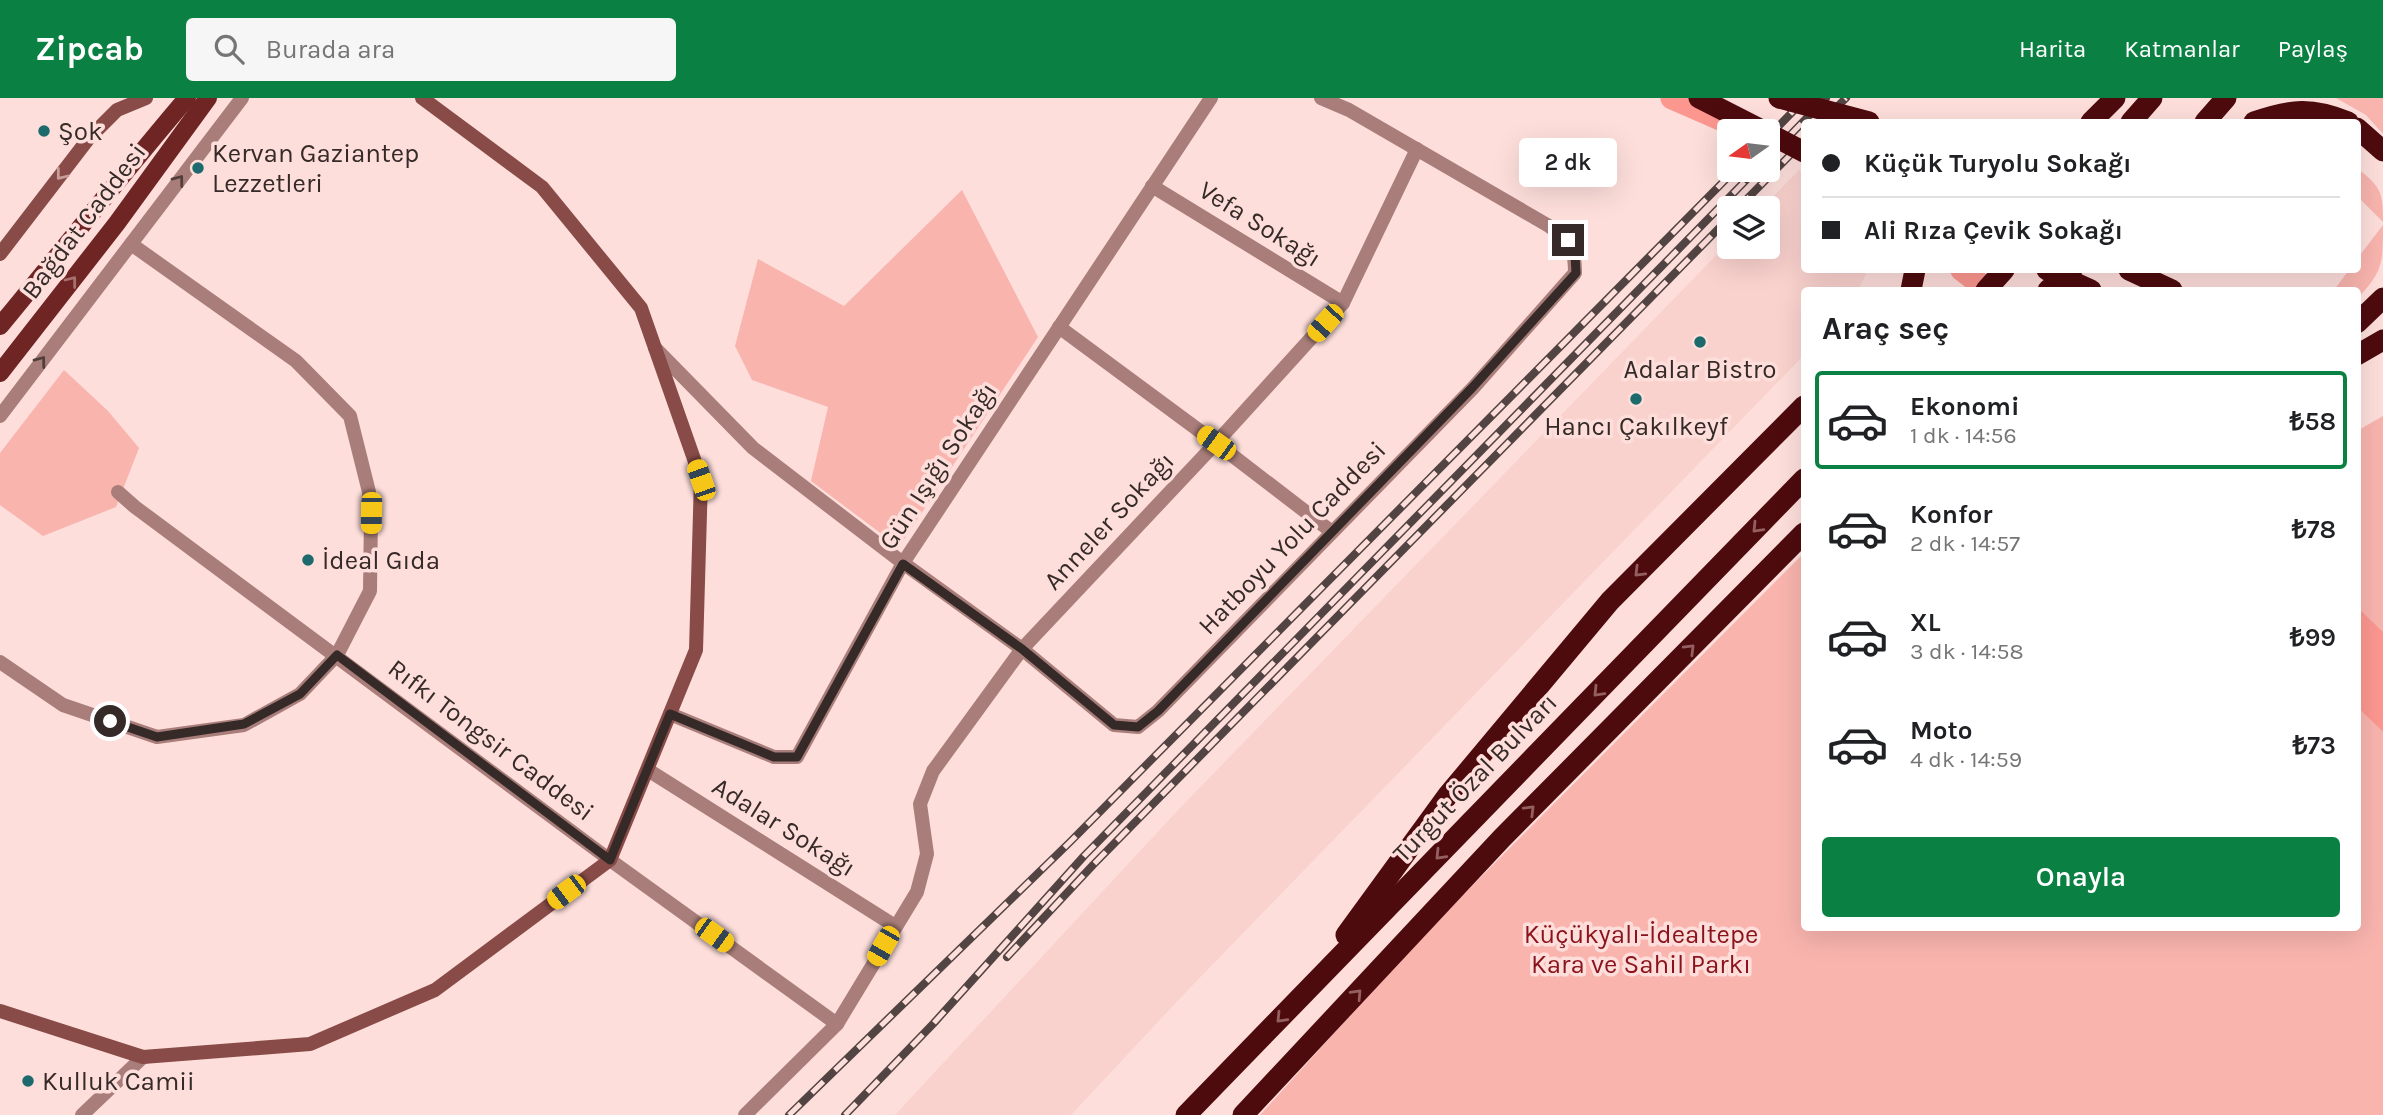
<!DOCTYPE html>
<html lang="tr">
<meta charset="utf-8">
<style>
body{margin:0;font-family:Karla,sans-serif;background:#f6f6f6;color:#202124;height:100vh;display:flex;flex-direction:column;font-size:26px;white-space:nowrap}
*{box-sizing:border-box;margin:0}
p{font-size:23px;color:#757577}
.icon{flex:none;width:38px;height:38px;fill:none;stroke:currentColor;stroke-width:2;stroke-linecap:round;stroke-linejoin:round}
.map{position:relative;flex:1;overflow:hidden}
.sheet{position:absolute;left:1801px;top:189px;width:560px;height:644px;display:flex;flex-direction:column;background:#fff;border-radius:7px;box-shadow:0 7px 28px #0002}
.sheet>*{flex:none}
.banner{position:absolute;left:1801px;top:21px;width:560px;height:154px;border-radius:7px;box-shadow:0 7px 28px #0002;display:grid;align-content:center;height:154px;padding:0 21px;background:#fff}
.needle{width:46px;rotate:256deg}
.tools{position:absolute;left:1717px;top:21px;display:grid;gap:14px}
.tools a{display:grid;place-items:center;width:63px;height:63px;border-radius:7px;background:#fff;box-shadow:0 7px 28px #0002;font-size:35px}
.end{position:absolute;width:32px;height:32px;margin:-16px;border:9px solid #352a28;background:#fff;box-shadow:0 0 0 4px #fff}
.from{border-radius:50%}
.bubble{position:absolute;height:49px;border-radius:7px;background:#fff;box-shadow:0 7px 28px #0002;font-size:23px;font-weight:600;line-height:49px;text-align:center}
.car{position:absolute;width:21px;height:42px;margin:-21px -10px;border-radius:9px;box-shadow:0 0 5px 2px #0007;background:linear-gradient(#f5c518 24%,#345 0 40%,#f5c518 0 76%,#345 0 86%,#f5c518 0)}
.banner b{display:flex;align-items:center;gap:24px;height:66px;font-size:26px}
.banner b+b{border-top:2px solid #e0e0e0}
.banner i{width:18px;height:18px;background:#202124}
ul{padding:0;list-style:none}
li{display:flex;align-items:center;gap:21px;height:98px;margin:0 14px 10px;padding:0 7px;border:4px solid transparent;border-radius:7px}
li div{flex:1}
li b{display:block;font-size:26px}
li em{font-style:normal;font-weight:600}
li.on{border-color:#0b8043}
li>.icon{width:63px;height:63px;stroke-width:1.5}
h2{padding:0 21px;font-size:32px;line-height:84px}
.button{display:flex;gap:14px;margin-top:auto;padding:14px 21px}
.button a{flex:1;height:80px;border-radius:7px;background:#0b8043;color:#fff;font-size:28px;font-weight:600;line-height:80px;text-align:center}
header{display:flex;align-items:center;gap:42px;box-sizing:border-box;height:98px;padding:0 35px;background:#0b8043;color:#fff}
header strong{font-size:33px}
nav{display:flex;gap:38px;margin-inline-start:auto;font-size:24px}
.search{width:490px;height:63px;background:#f6f6f6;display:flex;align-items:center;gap:18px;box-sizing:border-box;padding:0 24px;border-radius:7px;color:#757577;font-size:26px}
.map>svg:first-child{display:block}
.built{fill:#f9d1cd}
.green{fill:#f9b4ae}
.water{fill:#fc9790}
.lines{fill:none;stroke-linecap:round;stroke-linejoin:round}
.canal{stroke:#fc9790;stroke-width:23}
.street{stroke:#a97e7a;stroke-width:14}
.secondary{stroke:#884b47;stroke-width:14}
.primary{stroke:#6e2524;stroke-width:18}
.highway{stroke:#4e0b0e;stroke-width:21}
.rail-casing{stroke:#524442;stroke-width:8}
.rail{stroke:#fddedb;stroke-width:5;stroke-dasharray:16;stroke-linecap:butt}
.highway-bridge{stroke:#4e0b0e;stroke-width:21}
.oneway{stroke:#c89c98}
.oneway2{stroke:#523f3c}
.oneway3{stroke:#a76f6d}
.oneway4{stroke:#945f60}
.route{stroke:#352a28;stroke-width:9}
.poi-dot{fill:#1d6a6c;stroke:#fddedb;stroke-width:2.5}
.labels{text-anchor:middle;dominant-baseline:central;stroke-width:7;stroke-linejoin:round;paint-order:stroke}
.poi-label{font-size:26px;fill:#352a28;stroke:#fddedb;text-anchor:start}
.street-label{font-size:26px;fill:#352a28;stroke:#fddedb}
.park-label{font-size:26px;fill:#8b141c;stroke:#fddedb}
</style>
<header>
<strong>Zipcab</strong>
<div class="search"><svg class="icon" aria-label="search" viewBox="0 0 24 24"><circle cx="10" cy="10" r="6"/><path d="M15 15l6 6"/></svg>Burada ara</div>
<nav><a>Harita</a><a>Katmanlar</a><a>Paylaş</a></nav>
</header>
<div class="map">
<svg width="2383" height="1017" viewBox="0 0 2383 1017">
<rect width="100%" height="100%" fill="#fddedb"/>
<polygon class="built" points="1799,72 1804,76 1804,172 1868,172 1858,192 1804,192 1804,257 1184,896 1071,1017 895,1017 1180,710 1729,144 1729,149 1768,149 1768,110 1762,110"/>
<g class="green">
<polygon points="2336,0 2383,0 2383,36 2366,17"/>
<path d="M2357 70C2381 89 2383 94 2383 124L2357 98Z"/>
<polygon points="962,92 1038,239 899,449 811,383 828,309 752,282 735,248 758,161 844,208"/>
<path d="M2383 127C2383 166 2383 173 2357 201V192H2334L2349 172H2357V161Z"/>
<polygon points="64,272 108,313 139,350 116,409 43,438 0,407 0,355"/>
<polygon points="2383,318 2383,536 2357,511 2357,333"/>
<polygon points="1804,455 1804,830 2357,830 2357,609 2383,634 2383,1017 1260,1017 1424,836"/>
</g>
<polygon class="water" points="2357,509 2383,534 2383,634 2357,609"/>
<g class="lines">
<g class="canal">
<polyline points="1672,0 1727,24"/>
<polyline points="1962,172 1988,192"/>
</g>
<g class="street">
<polyline points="1152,88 1343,205"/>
<polyline points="1059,229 1216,345 1332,434"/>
<path d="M655 250 753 350 903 465 1022 551 1114 627 1138 629 1158 613 1473 290 1575 175C1575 148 1570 143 1549 128L1349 12 1321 0"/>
<polyline points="0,318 242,0"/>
<polyline points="118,394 135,409 610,762 837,926"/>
<polyline points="0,564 63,607 157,639 244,627 300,596 337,557 370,493 371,415 369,394 350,318 296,263 131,146"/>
<polyline points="670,616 774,659 797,659 903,465 1211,0"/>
<polyline points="648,672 895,828"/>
<polyline points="82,1017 143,959"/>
<polyline points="745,1017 837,926 917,794 927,756 920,706 933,673 1022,551 1216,345 1343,205 1417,51"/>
</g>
<g class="secondary">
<polyline points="0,156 89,40 117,12 146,0"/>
<polyline points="0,913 143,959 310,946 435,892 610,762 696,552 701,381 641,210 542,89 422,0"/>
</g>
<g class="primary">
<path d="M0 228C63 152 123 75 187 0"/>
<polyline points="0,275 117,125 208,0"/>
</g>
<g class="highway">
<polyline points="1699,0 1764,33"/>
<polyline points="2091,24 2115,0"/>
<polyline points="2131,24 2152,0"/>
<polyline points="2205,24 2226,0"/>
<path d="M2254 24C2291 11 2312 9 2348 24"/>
<polyline points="2357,30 2383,53"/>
<polyline points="2129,172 2172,192"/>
<polyline points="1911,192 1915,172"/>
<polyline points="1986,192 2004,172"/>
<polyline points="2048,192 2072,172"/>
<polyline points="2357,225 2383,200"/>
<polyline points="2357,257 2383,242"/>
<polyline points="1346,837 1448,697 1610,503 1804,308"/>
<polyline points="1186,1017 1804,381"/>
<polyline points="1243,1017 1502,740 1804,435"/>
</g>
<defs>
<g id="rail">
<polyline points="1822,24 1846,0"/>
<polyline points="1768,39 1806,0"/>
<polyline points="1768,60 1826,0"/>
<polyline points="1738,110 1804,43"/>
<polyline points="1007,859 1093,767 1729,120"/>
<polyline points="789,1017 1070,744 1735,72"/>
<polyline points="845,1017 933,926 1084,758 1756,72"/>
</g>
</defs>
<use href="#rail" class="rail-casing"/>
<use href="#rail" class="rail"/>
<g class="highway-bridge">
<polyline points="1779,0 1869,24"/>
<polyline points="1768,35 1804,54"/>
<polyline points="2047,172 2091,192"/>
</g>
</g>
<defs><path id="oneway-chevron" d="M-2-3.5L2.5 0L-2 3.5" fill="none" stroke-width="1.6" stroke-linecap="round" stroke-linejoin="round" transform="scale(1.75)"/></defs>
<use class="oneway" href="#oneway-chevron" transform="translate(61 77) rotate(128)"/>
<g class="oneway2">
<use href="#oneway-chevron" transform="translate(179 82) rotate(-53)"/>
<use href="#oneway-chevron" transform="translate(41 263) rotate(-53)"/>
</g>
<use class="oneway3" href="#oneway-chevron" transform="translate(72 183) rotate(-52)"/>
<g class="oneway4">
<use href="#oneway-chevron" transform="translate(1757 430) rotate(134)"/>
<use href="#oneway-chevron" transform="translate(1639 474) rotate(135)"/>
<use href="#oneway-chevron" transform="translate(1690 551) rotate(-45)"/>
<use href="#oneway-chevron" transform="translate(1598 594) rotate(134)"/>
<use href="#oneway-chevron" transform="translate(1530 712) rotate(-45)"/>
<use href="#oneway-chevron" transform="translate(1440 757) rotate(134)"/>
<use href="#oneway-chevron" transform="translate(1357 896) rotate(-47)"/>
<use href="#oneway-chevron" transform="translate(1281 920) rotate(134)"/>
</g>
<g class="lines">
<polyline class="route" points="110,623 157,639 244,626 300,596 337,557 610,762 670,616 774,659 797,659 903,466 1022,551 1114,627 1138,629 1158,613 1472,290 1576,175 1575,157 1568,142"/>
</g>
<g class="poi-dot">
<circle cx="44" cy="33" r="7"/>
<circle cx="198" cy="70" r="7"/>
<circle cx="1700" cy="244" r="7"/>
<circle cx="1636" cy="301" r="7"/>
<circle cx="308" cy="462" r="7"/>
<circle cx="28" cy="983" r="7"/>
</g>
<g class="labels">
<g class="poi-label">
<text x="58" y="33">Şok</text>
<text x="212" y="55">Kervan Gaziantep<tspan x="212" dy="30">Lezzetleri</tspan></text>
<text x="1700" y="271" text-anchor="middle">Adalar Bistro</text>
<text x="1636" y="328" text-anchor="middle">Hancı Çakılkeyf</text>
<text x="322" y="462">İdeal Gıda</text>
<text x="42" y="983">Kulluk Camii</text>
</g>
<g class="street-label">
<text transform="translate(84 123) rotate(-53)">Bağdat Caddesi</text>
<text transform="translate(1260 126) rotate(32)">Vefa Sokağı</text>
<text transform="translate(938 368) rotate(-57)">Gün Işığı Sokağı</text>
<text transform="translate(1109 423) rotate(-47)">Anneler Sokağı</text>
<text transform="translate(1292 440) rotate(-46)">Hatboyu Yolu Caddesi</text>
<text transform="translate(491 642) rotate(37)">Rıfkı Tongsir Caddesi</text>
<text transform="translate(1475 680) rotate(-46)">Turgut Özal Bulvarı</text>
<text transform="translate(784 729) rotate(32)">Adalar Sokağı</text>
</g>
<g class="park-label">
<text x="1641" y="836">Küçükyalı-İdealtepe<tspan x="1641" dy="30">Kara ve Sahil Parkı</tspan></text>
</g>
</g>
</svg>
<div class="tools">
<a><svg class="needle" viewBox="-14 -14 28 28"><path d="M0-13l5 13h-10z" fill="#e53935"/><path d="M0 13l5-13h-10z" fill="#757577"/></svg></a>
<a><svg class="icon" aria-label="layers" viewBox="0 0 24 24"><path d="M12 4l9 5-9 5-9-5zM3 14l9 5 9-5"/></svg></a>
</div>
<i class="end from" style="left:110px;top:623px"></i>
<i class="end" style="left:1568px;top:142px"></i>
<div class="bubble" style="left:1519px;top:40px;width:98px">2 dk</div>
<i class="car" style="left:1325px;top:225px;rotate:222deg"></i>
<i class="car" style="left:1216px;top:345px;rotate:306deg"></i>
<i class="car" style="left:701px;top:382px;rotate:341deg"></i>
<i class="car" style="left:371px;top:415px;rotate:181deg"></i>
<i class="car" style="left:566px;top:794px;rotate:233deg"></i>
<i class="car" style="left:714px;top:837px;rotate:126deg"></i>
<i class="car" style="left:883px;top:848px;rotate:210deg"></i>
<div class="banner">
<b><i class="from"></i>Küçük Turyolu Sokağı</b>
<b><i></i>Ali Rıza Çevik Sokağı</b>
</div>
<section class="sheet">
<h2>Araç seç</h2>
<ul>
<li class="on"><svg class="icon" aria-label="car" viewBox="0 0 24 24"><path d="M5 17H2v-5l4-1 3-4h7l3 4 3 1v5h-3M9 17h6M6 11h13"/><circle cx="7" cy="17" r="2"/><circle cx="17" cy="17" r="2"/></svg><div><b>Ekonomi</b><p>1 dk · 14:56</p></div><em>₺58</em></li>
<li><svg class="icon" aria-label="car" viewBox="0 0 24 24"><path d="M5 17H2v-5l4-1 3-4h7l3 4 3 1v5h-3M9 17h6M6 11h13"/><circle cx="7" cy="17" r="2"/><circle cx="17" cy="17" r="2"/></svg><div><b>Konfor</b><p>2 dk · 14:57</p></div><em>₺78</em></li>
<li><svg class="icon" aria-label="car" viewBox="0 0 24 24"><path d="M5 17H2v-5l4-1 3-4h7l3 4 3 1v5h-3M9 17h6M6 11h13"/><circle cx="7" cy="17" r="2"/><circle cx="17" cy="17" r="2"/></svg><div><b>XL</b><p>3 dk · 14:58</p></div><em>₺99</em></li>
<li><svg class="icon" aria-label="car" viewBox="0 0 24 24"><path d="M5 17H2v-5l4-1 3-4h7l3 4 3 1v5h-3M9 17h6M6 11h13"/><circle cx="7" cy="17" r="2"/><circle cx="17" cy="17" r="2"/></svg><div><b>Moto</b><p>4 dk · 14:59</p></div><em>₺73</em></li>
</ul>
<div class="button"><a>Onayla</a></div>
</section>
</div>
